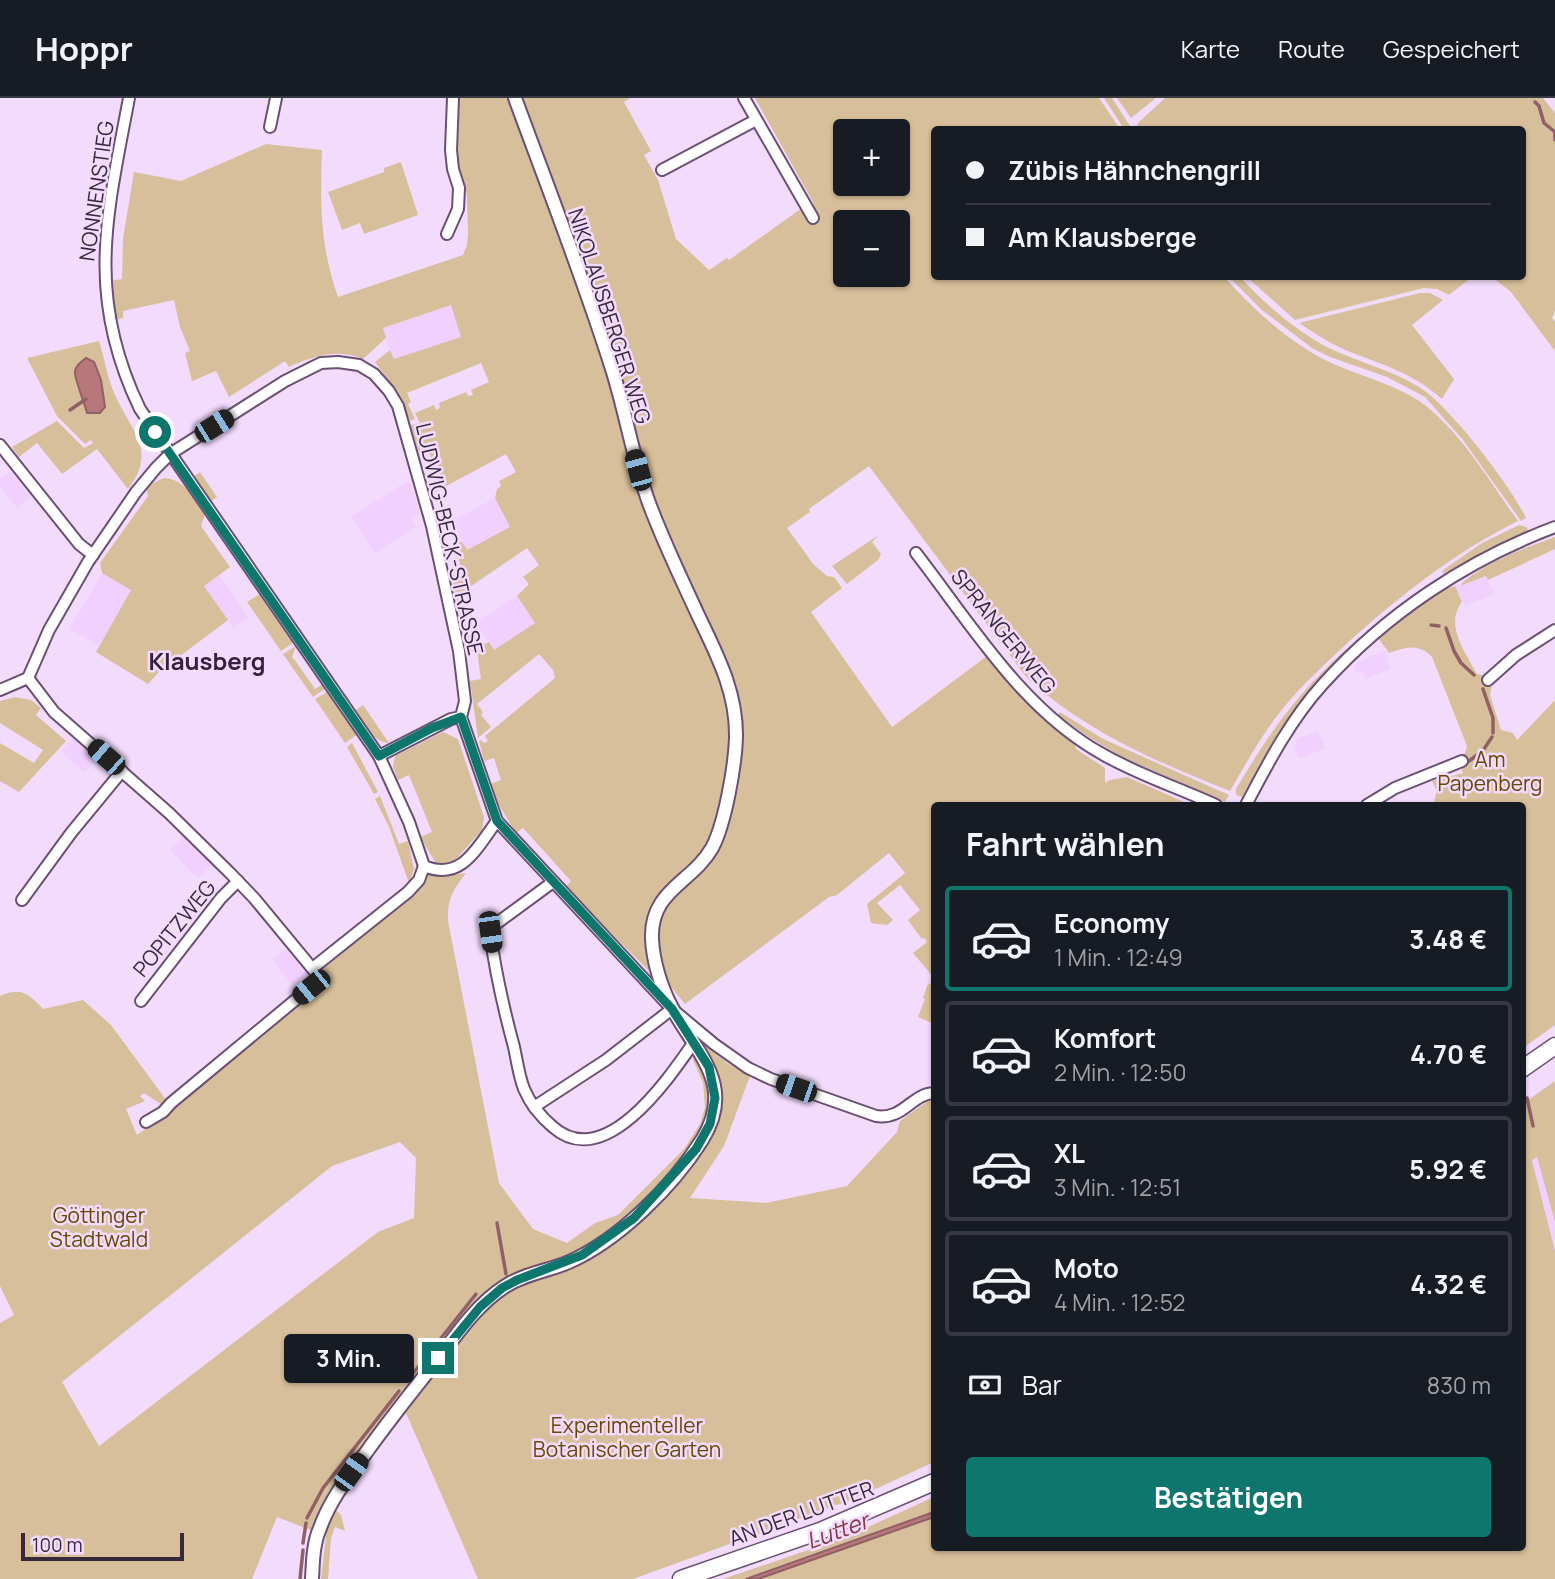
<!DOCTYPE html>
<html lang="de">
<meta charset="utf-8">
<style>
body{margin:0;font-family:Manrope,sans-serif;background:#20242c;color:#f1f3f6;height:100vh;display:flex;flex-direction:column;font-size:26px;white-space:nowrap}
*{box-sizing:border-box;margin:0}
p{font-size:23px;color:#9ea1a6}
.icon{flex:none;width:38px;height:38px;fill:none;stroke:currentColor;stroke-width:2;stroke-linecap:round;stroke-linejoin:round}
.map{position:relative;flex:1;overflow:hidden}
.drawer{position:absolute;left:931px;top:704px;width:595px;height:749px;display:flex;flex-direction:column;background:#171b24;border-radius:7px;box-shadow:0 2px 5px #0004}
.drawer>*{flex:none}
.banner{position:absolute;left:931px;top:28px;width:595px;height:154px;border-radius:7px;box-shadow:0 2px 5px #0004;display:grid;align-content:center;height:154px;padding:0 35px;background:#171b24}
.controls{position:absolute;left:833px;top:21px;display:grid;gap:14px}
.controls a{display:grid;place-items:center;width:77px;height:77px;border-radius:7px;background:#171b24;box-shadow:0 2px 5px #0004;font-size:35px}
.scale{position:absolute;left:21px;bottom:18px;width:163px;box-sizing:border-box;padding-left:7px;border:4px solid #362a3a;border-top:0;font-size:19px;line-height:24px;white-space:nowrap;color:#362a3a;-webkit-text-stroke:5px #f2dbfc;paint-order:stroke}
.end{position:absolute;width:32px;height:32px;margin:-16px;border:9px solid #0f766e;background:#fff;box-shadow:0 0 0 4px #fff}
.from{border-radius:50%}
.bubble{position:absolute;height:49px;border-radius:7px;background:#171b24;box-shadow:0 2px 5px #0004;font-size:23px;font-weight:700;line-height:49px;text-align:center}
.car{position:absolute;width:21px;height:42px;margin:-21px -10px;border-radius:9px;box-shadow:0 0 5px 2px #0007;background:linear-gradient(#222 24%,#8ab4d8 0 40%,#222 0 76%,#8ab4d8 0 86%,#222 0)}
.banner b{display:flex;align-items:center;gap:24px;height:66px;font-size:26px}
.banner b+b{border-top:2px solid #363941}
.banner i{width:18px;height:18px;background:#f1f3f6}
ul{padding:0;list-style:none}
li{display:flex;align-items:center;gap:21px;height:105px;margin:0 14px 10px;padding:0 21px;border:4px solid #363941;border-radius:7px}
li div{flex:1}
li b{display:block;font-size:26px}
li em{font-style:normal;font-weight:700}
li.on{border-color:#0f766e}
li>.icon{width:63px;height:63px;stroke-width:1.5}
h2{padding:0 35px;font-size:32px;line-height:84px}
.pay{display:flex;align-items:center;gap:18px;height:77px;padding:0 35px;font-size:26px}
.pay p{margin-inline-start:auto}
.primary-button{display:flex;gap:14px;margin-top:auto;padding:14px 35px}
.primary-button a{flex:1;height:80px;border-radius:7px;background:#0f766e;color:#fff;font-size:28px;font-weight:700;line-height:80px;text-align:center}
header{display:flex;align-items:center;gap:42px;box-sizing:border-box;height:98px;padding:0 35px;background:#171b24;border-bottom:2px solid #363941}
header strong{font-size:33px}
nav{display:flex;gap:38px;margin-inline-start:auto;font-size:24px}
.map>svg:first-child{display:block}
.built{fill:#f1cfff}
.green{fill:#d8bf9b;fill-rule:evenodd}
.water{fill:#b8777a;stroke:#916067;stroke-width:2}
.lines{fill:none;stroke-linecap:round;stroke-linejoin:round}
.stream{stroke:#916067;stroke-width:3.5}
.minor-casing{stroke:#6a5174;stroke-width:14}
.tertiary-casing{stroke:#6a5174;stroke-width:16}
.primary-casing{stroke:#6a5174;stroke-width:19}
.minor{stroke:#fff;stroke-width:10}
.tertiary{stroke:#fff;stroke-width:12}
.primary{stroke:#fff;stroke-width:16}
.route{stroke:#0f766e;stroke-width:9}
.labels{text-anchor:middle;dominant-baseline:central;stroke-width:5;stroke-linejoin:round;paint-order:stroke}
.street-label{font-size:21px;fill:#362a3a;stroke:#f2dbfc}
.park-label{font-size:21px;fill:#6a4700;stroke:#f2dbfc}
.water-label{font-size:23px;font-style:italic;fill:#89373f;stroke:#f2dbfc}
.quarter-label{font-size:24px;font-weight:bold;fill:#37203f;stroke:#f2dbfc}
</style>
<header>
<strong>Hoppr</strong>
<nav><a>Karte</a><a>Route</a><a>Gespeichert</a></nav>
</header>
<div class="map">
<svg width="1555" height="1481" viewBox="0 0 1555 1481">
<rect width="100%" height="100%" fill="#f2dbfc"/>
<g class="built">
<polygon points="451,207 462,239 393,262 383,230"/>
<polygon points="10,373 31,399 17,410 0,389 0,381"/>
<polygon points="409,382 420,415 411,421 416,429 375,455 351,419"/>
<polygon points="495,400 510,429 467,452 451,424"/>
<polygon points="102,475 131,492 99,548 70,531"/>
<polygon points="219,477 248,519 233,530 204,488"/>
<polygon points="1486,478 1494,496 1465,508 1455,488"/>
<polygon points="517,498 535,525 494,552 476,525"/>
<polygon points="1385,553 1390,571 1365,581 1362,573 1357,575 1354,568 1359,563"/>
<polygon points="1318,633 1325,650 1299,661 1294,649 1297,647 1295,642"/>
<polygon points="74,639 97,661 85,674 61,653"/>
<polygon points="183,738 212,767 198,780 170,752"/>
<polygon points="286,851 307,876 293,887 272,862"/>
<polygon points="1555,983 1555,1153 1523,1020 1522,1006"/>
</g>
<g class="green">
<path d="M458 0H630L624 4 651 53 644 57 658 82 676 141 709 172 727 160 729 162 802 110 814 106 755 0H1099L1120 31 934 32V178L1224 179C1253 211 1287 243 1327 263 1354 276 1384 283 1411 298 1455 323 1489 383 1518 423 1453 455 1394 502 1341 551 1322 569 1302 587 1285 608 1263 634 1247 664 1230 693 1157 664 1086 634 1027 580L869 368 809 411 810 414 787 430 814 467 827 478 834 479 842 490 811 514 892 629 987 558 1043 619 1075 645 1076 651 1105 670V685L1110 682 1127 679 1191 707H934V880L913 855 927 844 924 840 922 841 908 822 920 812 900 787 877 805 893 822 887 827 871 825 867 806 905 775 889 755 837 797 829 799 685 906 671 889 647 871 565 789 571 783 523 730 516 735 499 707 491 686 501 682 494 660 484 663 479 643 481 642 484 645 488 643 485 638 555 580 553 572 539 556 477 606 483 614 481 617 491 629 478 640 470 583 481 581 477 552 466 553 489 544 494 552 535 525 517 498 529 486 523 479 539 467 527 450 461 495 466 504 464 506 473 519 462 526 452 478 462 475 456 449 445 450 455 444H462L467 452 510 429 495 400 497 391 501 388 499 383 516 374 506 356 435 394 437 379 430 356 420 358 411 327 420 325 415 315 434 307 436 312 440 310 439 305 466 294 468 298 473 297 471 292 489 284 481 265 407 295 411 304 408 306 415 321 410 323 399 296 375 264 390 252 394 261 461 239 451 207 383 230 386 240 363 261C337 250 313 258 289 269L285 263 229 299 216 273 192 283 185 255 190 253 180 229 174 202 123 213V220L116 222 110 183 122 181 123 141 134 74 181 83 266 46 322 52C320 105 320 148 338 199L463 157 467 147 468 135 467 97 458 71ZM845 33H898V86H845ZM845 124H898V177H845Z"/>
<polygon points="1104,0 1112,0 1132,31 1124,31"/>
<polygon points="1117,0 1156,0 1131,20"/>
<polygon points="1165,0 1543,0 1555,15 1555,213 1552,220 1555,224 1555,253 1511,194 1492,179 1522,178 1522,32 1137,31 1138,25"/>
<polygon points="401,64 418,117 364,136 360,125 342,132 328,94 384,74 384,70"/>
<path d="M1229 179H1240C1264 205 1295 232 1327 249 1357 264 1390 271 1419 289 1449 307 1511 388 1526 420L1521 423 1463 342 1425 299 1387 279 1330 259 1312 250 1262 212Z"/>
<polygon points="1247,179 1472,179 1449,197 1437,191 1424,190 1295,222"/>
<path d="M1420 195H1430L1443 202 1412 227 1454 281 1442 301C1411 273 1378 266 1341 250 1326 243 1313 234 1299 225Z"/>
<path d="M99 243C105 262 108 284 117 301 133 335 157 354 128 391L97 351 62 376 37 345 19 359 12 349 57 323 84 350 93 345 91 342 85 346 57 318 27 260Z"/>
<polygon points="200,374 217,399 210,404 193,379"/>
<path d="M164 380C185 381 194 401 205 416L201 428 230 469 204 488 228 522 160 573 148 586 96 554 131 492 102 475 100 465 148 398 146 391 153 385Z"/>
<polygon points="1519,427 1527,429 1528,433 1490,450 1443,476 1442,473 1482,445"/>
<polygon points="879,437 872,444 881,456 878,462 847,486 832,468"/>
<path d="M1555 439V451L1488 482 1486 478 1462 487 1461 486C1488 463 1522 451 1555 439Z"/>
<path d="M1455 488 1462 504C1444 527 1466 555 1477 576L1486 578 1492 586 1490 597 1501 632 1513 635 1517 642 1555 602V927L1523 950 1522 707H1433L1437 693 1432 683 1463 675 1457 659 1465 655 1467 648 1432 559C1419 545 1405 549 1389 555L1379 541C1402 521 1425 496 1455 488Z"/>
<polygon points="260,496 294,544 281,553 247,504"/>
<polygon points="470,524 480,539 465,546 462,528"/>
<path d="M1360 539C1311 587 1275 640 1242 699L1236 697V691C1273 628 1304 587 1360 539Z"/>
<polygon points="296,548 292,559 294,561 315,591 323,586 326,590 313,599 283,556"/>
<polygon points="329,593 358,636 345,645 315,601"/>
<polygon points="15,599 31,602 41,610 36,617 66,643 19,694 0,683 0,645 34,665 43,652 0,625 0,603"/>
<path d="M363 607 389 645C372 644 364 625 356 612Z"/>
<polygon points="1060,614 1103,641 1229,697 1225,704 1122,659 1087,638 1058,617"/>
<polygon points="443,634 458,641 484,719 482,732 450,768 436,765 420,739 432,734 409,677 398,682 393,669 395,658"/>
<polygon points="352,645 378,694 374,696 347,649"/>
<polygon points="380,698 399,746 408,743 414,771 409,785 389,729 375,701"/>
<path d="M429 775 444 778 466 775C453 792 447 801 448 823L499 1085 533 1131 567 1145 595 1125 618 1117 684 1051 700 1026 705 1009 703 985 693 962 695 955C703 969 710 983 710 1000 711 1044 634 1115 605 1149L705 1047C719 1024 726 998 716 972 713 963 706 955 704 947L727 965 750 978 724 1048 690 1100 766 1105 847 1088 897 1034 900 1023 929 1002 934 1004V1364L856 1400 633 1481H478L406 1315 360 1375 336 1412 341 1417 345 1433 335 1429 331 1440 328 1481H321L326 1438 277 1419 252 1481H0V1225L14 1217 0 1188V898C21 889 28 895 43 911L83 902 111 927 167 1003 162 1007 144 995 140 998 145 1003 126 1011 137 1037 162 1019 320 884 323 871 417 793ZM400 1044 416 1060 414 1120 378 1134 99 1348 62 1284 332 1068Z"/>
<polygon points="934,882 934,926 918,919 925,901 923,900 927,888"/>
<polygon points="1555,983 1555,1124 1537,1059 1532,1062 1555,1153 1555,1481 723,1481 846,1439 934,1399 934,1414 909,1423 910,1427 934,1419 934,1449 1522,1449 1523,1006"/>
</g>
<g class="water">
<path d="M86 260 94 264 101 282 105 309 100 315H87C85 307 74 279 75 274 75 268 81 264 86 260Z"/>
<polygon points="934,1414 934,1419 758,1481 746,1481"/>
</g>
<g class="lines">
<g class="stream">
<polyline points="1535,4 1539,8 1544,25 1555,34 1555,42"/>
<polyline points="70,312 86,301"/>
<polyline points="1431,527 1439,528"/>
<polyline points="1446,530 1454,553 1461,565 1474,577"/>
<polyline points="1483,591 1493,620 1493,635"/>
<polyline points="1484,651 1492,639"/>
<polyline points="1469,663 1480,655"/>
<polyline points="1527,1000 1533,1028"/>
<polyline points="497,1125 506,1176"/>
<polyline points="407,1283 476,1196"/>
<polyline points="307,1420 323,1390 399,1293"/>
<polyline points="303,1445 306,1425"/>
<polyline points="300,1481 303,1452"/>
</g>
<defs>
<g id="minor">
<path d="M129 0C107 117 85 197 140 311L379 658 409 724 424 768C462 784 477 749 497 723"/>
<polyline points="744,0 813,120"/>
<polyline points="270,29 276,0"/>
<polyline points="662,72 756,22"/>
<polyline points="447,136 458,111 459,90 453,71 451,52 453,0"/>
<polyline points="0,347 79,446 93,457"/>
<path d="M916 455C971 526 1023 613 1104 657 1139 677 1179 690 1216 707"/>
<path d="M28 580 49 532 88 464 136 394 156 370 170 356 285 283 321 265 338 264 359 267 374 276 389 293 398 308 432 428 459 553 465 603 461 619 497 723 672 911 714 946 748 970 771 981 876 1018C904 1022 911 996 934 995"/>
<polyline points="28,580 54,614 169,715 230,775 254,800 316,875 317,882 311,889 171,1005 163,1014 146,1024"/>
<polyline points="1488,582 1516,557 1555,532"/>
<polyline points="0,592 28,580"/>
<polyline points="379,658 451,621 461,619"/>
<path d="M1246 707C1268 665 1291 621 1323 586 1386 516 1467 462 1555 429"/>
<polyline points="1367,707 1395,690 1462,663"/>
<path d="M553 784 493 828 490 834C495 873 504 912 514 949 517 963 519 978 524 991 530 1005 541 1019 553 1029 605 1075 669 980 694 944"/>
<polyline points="22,802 71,735 122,673"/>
<polyline points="314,869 408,794 419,782 424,768"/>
<polyline points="141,903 221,800 238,783"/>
<polyline points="534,1009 606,962 672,911"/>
</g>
<path id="tertiary" d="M312 1481C313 1463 313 1446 320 1430 330 1402 348 1379 365 1356 387 1325 410 1296 434 1266 455 1239 475 1208 504 1189 523 1176 548 1173 569 1164 619 1142 673 1088 702 1042 737 986 695 954 671 908 661 889 653 863 652 841 650 792 692 785 712 750 725 726 735 668 736 640 737 594 717 557 698 517 681 480 663 443 649 405 633 361 626 315 612 271 583 179 548 90 515 0"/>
<g id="primary">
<polyline points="1522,971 1555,948"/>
<polyline points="681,1481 820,1433 934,1384"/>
</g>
</defs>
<use href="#minor" class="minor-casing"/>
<use href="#tertiary" class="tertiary-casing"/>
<use href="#primary" class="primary-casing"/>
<use href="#minor" class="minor"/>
<use href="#tertiary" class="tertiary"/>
<use href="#primary" class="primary"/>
</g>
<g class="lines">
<polyline class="route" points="155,334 379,658 432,630 461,619 497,723 672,911 709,969 715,1000 710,1026 696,1051 634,1120 582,1157 517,1182 502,1190 480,1209 438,1260"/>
</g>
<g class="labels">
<g class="street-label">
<text transform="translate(96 93) rotate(-82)">NONNENSTIEG</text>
<text transform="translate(610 218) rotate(72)">NIKOLAUSBERGER WEG</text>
<text transform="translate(450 441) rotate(77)">LUDWIG-BECK-STRASSE</text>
<text transform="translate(1004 533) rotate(51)">SPRANGERWEG</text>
<text transform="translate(174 830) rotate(-51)">POPITZWEG</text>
<text transform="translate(801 1415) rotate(-20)">AN DER LUTTER</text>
</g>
<g class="park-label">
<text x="1490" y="661">Am<tspan x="1490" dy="24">Papenberg</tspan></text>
<text x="99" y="1117">Göttinger<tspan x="99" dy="24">Stadtwald</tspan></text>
<text x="627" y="1327">Experimenteller<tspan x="627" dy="24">Botanischer Garten</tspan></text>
</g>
<g class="water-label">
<text transform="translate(837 1432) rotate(-20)">Lutter</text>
</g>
<g class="quarter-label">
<text x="207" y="562">Klausberg</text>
</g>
</g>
</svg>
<div class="controls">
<a>+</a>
<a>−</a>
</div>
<div class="scale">100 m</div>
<i class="end from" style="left:155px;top:334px"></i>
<i class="end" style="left:438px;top:1260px"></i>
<div class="bubble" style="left:284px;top:1236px;width:130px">3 Min.</div>
<i class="car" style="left:214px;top:328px;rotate:58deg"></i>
<i class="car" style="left:638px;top:372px;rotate:345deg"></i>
<i class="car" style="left:106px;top:659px;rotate:311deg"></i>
<i class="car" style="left:490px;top:834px;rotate:172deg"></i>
<i class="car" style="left:311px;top:889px;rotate:231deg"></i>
<i class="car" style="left:796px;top:990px;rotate:289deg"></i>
<i class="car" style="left:351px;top:1374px;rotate:36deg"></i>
<div class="banner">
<b><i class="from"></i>Zübis Hähnchengrill</b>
<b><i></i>Am Klausberge</b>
</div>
<section class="drawer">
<h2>Fahrt wählen</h2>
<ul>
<li class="on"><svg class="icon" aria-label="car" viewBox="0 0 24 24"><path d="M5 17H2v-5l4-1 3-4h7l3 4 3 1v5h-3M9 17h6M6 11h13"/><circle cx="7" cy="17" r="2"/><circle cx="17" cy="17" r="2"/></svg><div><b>Economy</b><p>1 Min. · 12:49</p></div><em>3.48 €</em></li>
<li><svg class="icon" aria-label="car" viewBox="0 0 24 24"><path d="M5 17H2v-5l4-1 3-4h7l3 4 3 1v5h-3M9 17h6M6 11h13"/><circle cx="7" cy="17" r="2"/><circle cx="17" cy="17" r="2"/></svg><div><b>Komfort</b><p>2 Min. · 12:50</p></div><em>4.70 €</em></li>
<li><svg class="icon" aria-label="car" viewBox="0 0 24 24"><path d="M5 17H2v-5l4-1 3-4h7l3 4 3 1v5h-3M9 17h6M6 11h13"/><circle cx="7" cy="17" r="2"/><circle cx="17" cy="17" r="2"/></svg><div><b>XL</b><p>3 Min. · 12:51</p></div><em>5.92 €</em></li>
<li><svg class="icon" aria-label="car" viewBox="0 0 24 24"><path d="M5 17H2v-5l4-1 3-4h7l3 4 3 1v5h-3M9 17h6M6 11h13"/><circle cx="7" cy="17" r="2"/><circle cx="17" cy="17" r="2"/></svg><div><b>Moto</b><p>4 Min. · 12:52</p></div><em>4.32 €</em></li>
</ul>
<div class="pay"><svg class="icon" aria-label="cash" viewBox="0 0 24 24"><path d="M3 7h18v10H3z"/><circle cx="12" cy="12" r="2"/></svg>Bar<p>830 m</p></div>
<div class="primary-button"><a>Bestätigen</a></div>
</section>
</div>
